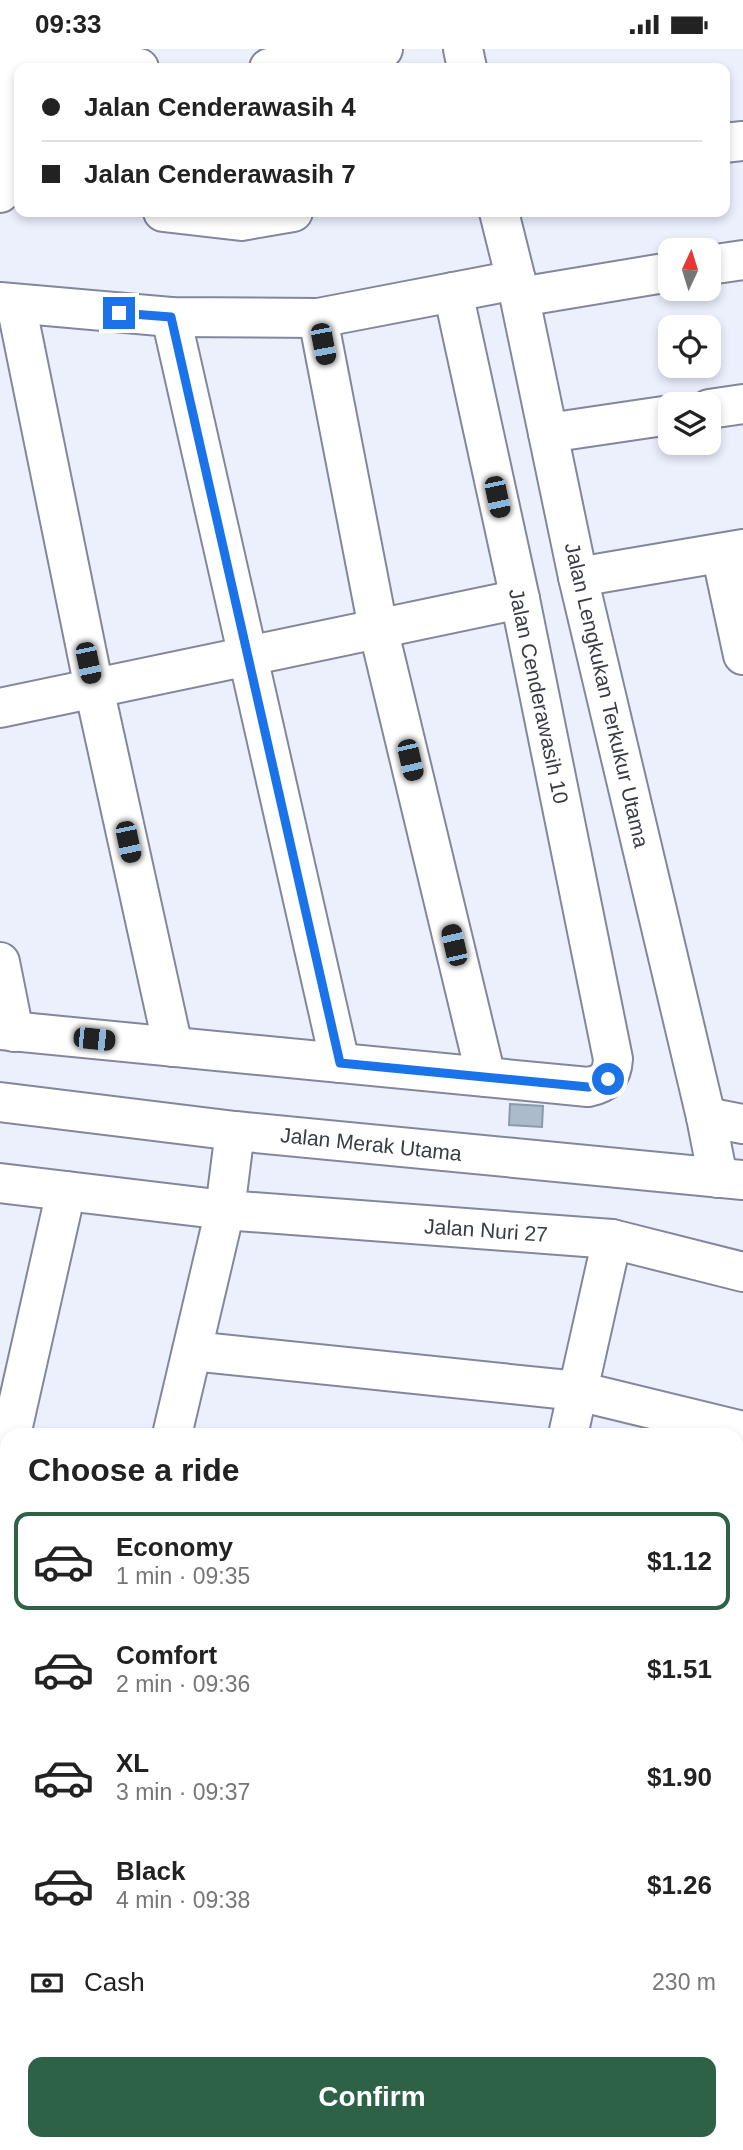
<!DOCTYPE html>
<meta charset="utf-8">
<style>
body{margin:0;font-family:Helvetica,sans-serif;background:#f2f2f2;color:#222;height:100vh;display:flex;flex-direction:column;font-size:26px;white-space:nowrap}
*{box-sizing:border-box;margin:0}
p{font-size:23px;color:#767676}
.icon{flex:none;width:38px;height:38px;fill:none;stroke:currentColor;stroke-width:2;stroke-linecap:round;stroke-linejoin:round}
.map{position:relative;flex:1;overflow:hidden}
.sheet{position:absolute;left:0px;top:1379px;width:744px;height:723px;display:flex;flex-direction:column;background:#fff;border-radius:21px 21px 0 0;box-shadow:0 4px 10px #0003}
.sheet>*{flex:none}
.hud{position:absolute;left:14px;top:14px;width:716px;height:154px;border-radius:14px;box-shadow:0 4px 10px #0003;display:grid;align-content:center;height:154px;padding:0 28px;background:#fff}
.needle{width:46px;rotate:4deg}
.fabs{position:absolute;left:658px;top:189px;display:grid;gap:14px}
.fabs a{display:grid;place-items:center;width:63px;height:63px;border-radius:14px;background:#fff;box-shadow:0 4px 10px #0003;font-size:35px}
.end{position:absolute;width:32px;height:32px;margin:-16px;border:9px solid #1a73e8;background:#fff;box-shadow:0 0 0 4px #fff}
.from{border-radius:50%}
.car{position:absolute;width:21px;height:42px;margin:-21px -10px;border-radius:9px;box-shadow:0 0 5px 2px #0007;background:linear-gradient(#222 24%,#8ab4d8 0 40%,#222 0 76%,#8ab4d8 0 86%,#222 0)}
.hud b{display:flex;align-items:center;gap:24px;height:66px;font-size:26px}
.hud b+b{border-top:2px solid #e0e0e0}
.hud i{width:18px;height:18px;background:#222}
ul{padding:0;list-style:none}
li{display:flex;align-items:center;gap:21px;height:98px;margin:0 14px 10px;padding:0 14px;border:4px solid transparent;border-radius:14px}
li div{flex:1}
li b{display:block;font-size:26px}
li em{font-style:normal;font-weight:800}
li.active{border-color:#2d6247}
li>.icon{width:63px;height:63px;stroke-width:1.5}
h2{padding:0 28px;font-size:32px;line-height:84px}
.pay{display:flex;align-items:center;gap:18px;height:77px;padding:0 28px;font-size:26px}
.pay p{margin-inline-start:auto}
.primary-button{display:flex;gap:14px;margin-top:auto;padding:14px 28px}
.primary-button a{flex:1;height:80px;border-radius:14px;background:#2d6247;color:#fff;font-size:28px;font-weight:800;line-height:80px;text-align:center}
.status{display:flex;justify-content:space-between;align-items:center;height:49px;padding:0 35px;background:#fff;direction:ltr}
.status svg{height:19px;fill:currentColor}
.map>svg:first-child{display:block}
.building{fill:#abbbcc;stroke:#8b9aab;stroke-width:2}
.lines{fill:none;stroke-linecap:round;stroke-linejoin:round}
.minor-casing{stroke:#82879b;stroke-width:42}
.minor{stroke:#fff;stroke-width:38}
.route{stroke:#1a73e8;stroke-width:9}
.labels{text-anchor:middle;dominant-baseline:central;stroke-width:5;stroke-linejoin:round;paint-order:stroke}
.street-label{font-size:21px;fill:#393c44;stroke:#fff}
</style>
<div class="status"><b>09:33</b><svg viewBox="0 0 49 12"><path d="M0 12V9h3v3zM5 12V6h3v6zM10 12V3h3v9zM15 12V0h3v12zM26 1h20v11H26zM47 4h2v5h-2z"/></svg></div>
<div class="map">
<svg width="743" height="2101" viewBox="0 0 743 2101">
<rect width="100%" height="100%" fill="#ecf0fd"/>
<polygon class="building" points="510,1055 543,1057 542,1078 509,1076"/>
<g class="lines">
<defs>
<g id="minor">
<polyline points="463,0 467,19"/>
<polyline points="0,6 18,10 139,19"/>
<polyline points="269,19 383,0"/>
<polyline points="724,94 743,92"/>
<polyline points="0,144 19,0"/>
<polyline points="163,163 241,172 293,163"/>
<polyline points="499,163 516,231 578,528 706,1068 718,1129"/>
<polyline points="709,216 743,211"/>
<polyline points="520,248 670,223"/>
<polyline points="0,253 171,268 318,269 516,231"/>
<polyline points="16,255 94,639 173,998"/>
<polyline points="171,268 340,1014"/>
<polyline points="318,269 378,579 486,1028"/>
<polyline points="709,360 743,355"/>
<polyline points="548,384 670,366"/>
<polyline points="721,504 743,606"/>
<polyline points="578,528 743,500"/>
<polyline points="0,659 520,550"/>
<polyline points="0,913 14,983"/>
<path d="M0 981 588 1038C605 1035 612 1027 613 1010L520 550 453 243"/>
<polyline points="0,1053 235,1082 743,1131"/>
<polyline points="706,1068 743,1075"/>
<polyline points="0,1134 225,1161 612,1190 743,1223"/>
<polyline points="192,1302 578,1342 743,1382"/>
<polyline points="11,1386 66,1142"/>
<polyline points="172,1386 225,1161 235,1082"/>
<polyline points="568,1386 612,1190"/>
<polyline points="0,1434 7,1403"/>
<polyline points="737,1525 743,1526"/>
<polyline points="737,1672 743,1674"/>
<polyline points="0,1748 7,1750"/>
<polyline points="737,1827 743,1829"/>
<polyline points="0,1907 7,1909"/>
<polyline points="737,1971 743,1972"/>
<polyline points="0,2054 7,2055"/>
<polyline points="601,2095 627,2101"/>
<polyline points="5,2101 7,2092"/>
<polyline points="155,2101 156,2095"/>
<polyline points="292,2101 293,2095"/>
</g>
</defs>
<use href="#minor" class="minor-casing"/>
<use href="#minor" class="minor"/>
</g>
<g class="lines">
<polyline class="route" points="119,264 171,268 340,1014 588,1038 599,1036 608,1030"/>
</g>
<g class="labels">
<g class="street-label">
<text transform="translate(607 646) rotate(77)">Jalan Lengkukan Terkukur Utama</text>
<text transform="translate(539 647) rotate(78)">Jalan Cenderawasih 10</text>
<text transform="translate(371 1095) rotate(6)">Jalan Merak Utama</text>
<text transform="translate(486 1181) rotate(4)">Jalan Nuri 27</text>
</g>
</g>
</svg>
<div class="fabs">
<a><svg class="needle" viewBox="-14 -14 28 28"><path d="M0-13l5 13h-10z" fill="#e53935"/><path d="M0 13l5-13h-10z" fill="#767676"/></svg></a>
<a><svg class="icon" aria-label="locate" viewBox="0 0 24 24"><circle cx="12" cy="12" r="6"/><path d="M12 2v4M12 18v4M2 12h4M18 12h4"/></svg></a>
<a><svg class="icon" aria-label="layers" viewBox="0 0 24 24"><path d="M12 4l9 5-9 5-9-5zM3 14l9 5 9-5"/></svg></a>
</div>
<i class="end from" style="left:608px;top:1030px"></i>
<i class="end" style="left:119px;top:264px"></i>
<i class="car" style="left:323px;top:295px;rotate:169deg"></i>
<i class="car" style="left:497px;top:448px;rotate:168deg"></i>
<i class="car" style="left:88px;top:614px;rotate:168deg"></i>
<i class="car" style="left:410px;top:711px;rotate:167deg"></i>
<i class="car" style="left:128px;top:793px;rotate:168deg"></i>
<i class="car" style="left:454px;top:896px;rotate:347deg"></i>
<i class="car" style="left:94px;top:990px;rotate:96deg"></i>
<div class="hud">
<b><i class="from"></i>Jalan Cenderawasih 4</b>
<b><i></i>Jalan Cenderawasih 7</b>
</div>
<section class="sheet">
<h2>Choose a ride</h2>
<ul>
<li class="active"><svg class="icon" aria-label="car" viewBox="0 0 24 24"><path d="M5 17H2v-5l4-1 3-4h7l3 4 3 1v5h-3M9 17h6M6 11h13"/><circle cx="7" cy="17" r="2"/><circle cx="17" cy="17" r="2"/></svg><div><b>Economy</b><p>1 min · 09:35</p></div><em>$1.12</em></li>
<li><svg class="icon" aria-label="car" viewBox="0 0 24 24"><path d="M5 17H2v-5l4-1 3-4h7l3 4 3 1v5h-3M9 17h6M6 11h13"/><circle cx="7" cy="17" r="2"/><circle cx="17" cy="17" r="2"/></svg><div><b>Comfort</b><p>2 min · 09:36</p></div><em>$1.51</em></li>
<li><svg class="icon" aria-label="car" viewBox="0 0 24 24"><path d="M5 17H2v-5l4-1 3-4h7l3 4 3 1v5h-3M9 17h6M6 11h13"/><circle cx="7" cy="17" r="2"/><circle cx="17" cy="17" r="2"/></svg><div><b>XL</b><p>3 min · 09:37</p></div><em>$1.90</em></li>
<li><svg class="icon" aria-label="car" viewBox="0 0 24 24"><path d="M5 17H2v-5l4-1 3-4h7l3 4 3 1v5h-3M9 17h6M6 11h13"/><circle cx="7" cy="17" r="2"/><circle cx="17" cy="17" r="2"/></svg><div><b>Black</b><p>4 min · 09:38</p></div><em>$1.26</em></li>
</ul>
<div class="pay"><svg class="icon" aria-label="cash" viewBox="0 0 24 24"><path d="M3 7h18v10H3z"/><circle cx="12" cy="12" r="2"/></svg>Cash<p>230 m</p></div>
<div class="primary-button"><a>Confirm</a></div>
</section>
</div>
